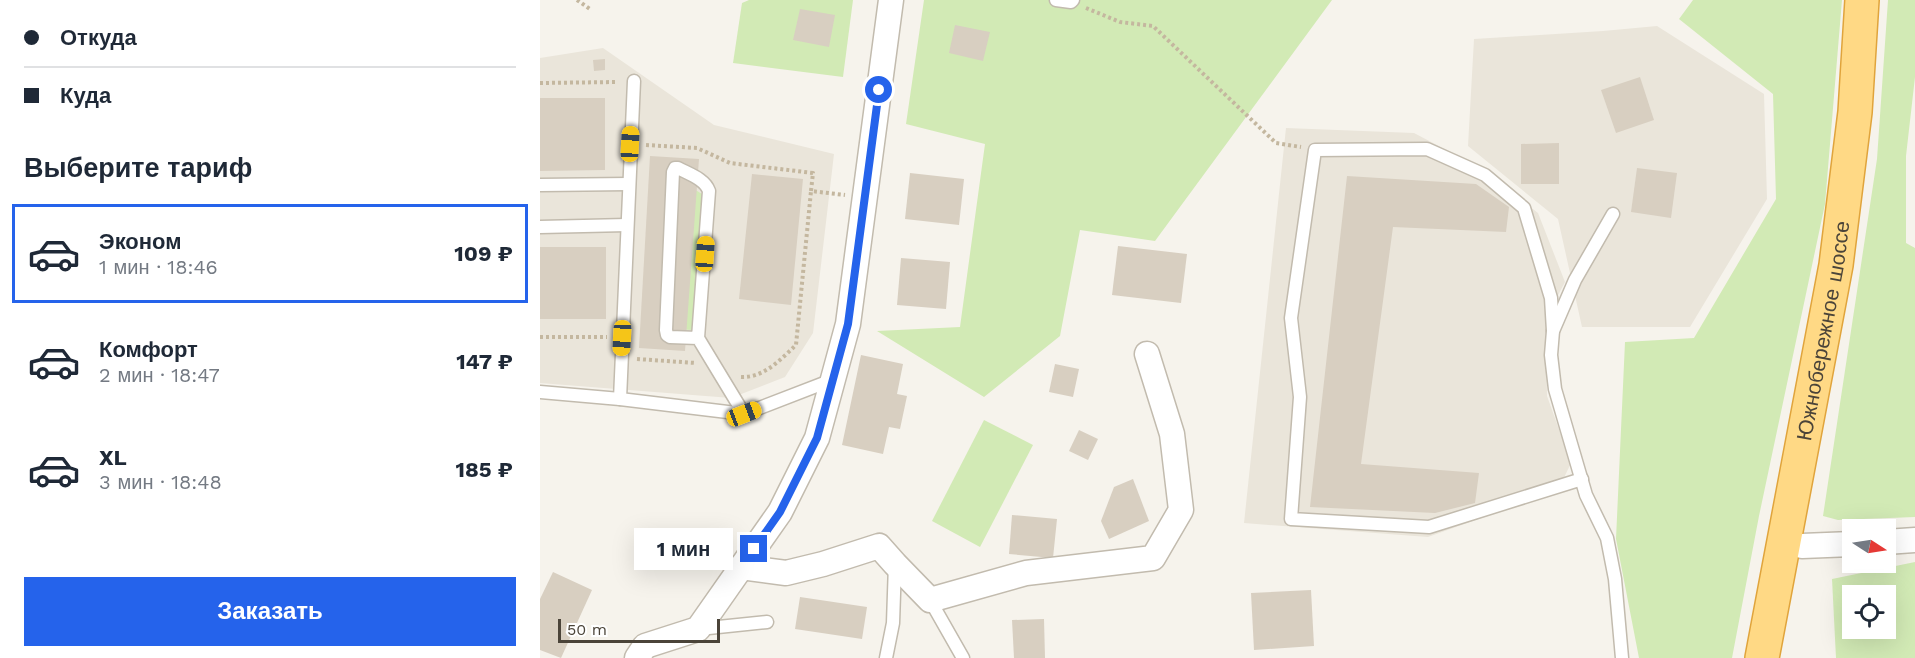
<!DOCTYPE html>
<html lang="ru">
<meta charset="utf-8">
<style>
body{margin:0;font-family:"Work Sans",sans-serif;background:#f2f2f3;color:#1f2937;height:100vh;display:flex;flex-direction:column;font-size:22px;white-space:nowrap}
*{box-sizing:border-box;margin:0}
p{font-size:20px;color:#747a83}
.icon{flex:none;width:33px;height:33px;fill:none;stroke:currentColor;stroke-width:2;stroke-linecap:round;stroke-linejoin:round}
.map{position:relative;flex:1;overflow:hidden}
.side{display:flex;flex-direction:column;background:#fff;width:540px}
.side>*{flex:none}
.guide{display:grid;align-content:center;height:132px;padding:0 24px;background:#fff}
.needle{width:39px;rotate:102deg}
.controls{position:absolute;left:1302px;top:519px;display:grid;gap:12px}
.controls a{display:grid;place-items:center;width:54px;height:54px;border-radius:0px;background:#fff;box-shadow:0 6px 24px #0002;font-size:30px}
.scale{position:absolute;left:18px;bottom:15px;width:162px;box-sizing:border-box;padding-left:6px;border:3px solid #4b4439;border-top:0;font-size:16px;line-height:21px;white-space:nowrap;color:#4b4439;-webkit-text-stroke:4px #fff;paint-order:stroke}
.end{position:absolute;width:27px;height:27px;margin:-14px;border:8px solid #2563eb;background:#fff;box-shadow:0 0 0 3px #fff}
.from{border-radius:50%}
.bubble{position:absolute;height:42px;border-radius:0px;background:#fff;box-shadow:0 6px 24px #0002;font-size:20px;font-weight:700;line-height:42px;text-align:center}
.car{position:absolute;width:18px;height:36px;margin:-18px -9px;border-radius:8px;box-shadow:0 0 4px 2px #0007;background:linear-gradient(#f5c518 24%,#345 0 40%,#f5c518 0 76%,#345 0 86%,#f5c518 0)}
.guide b{display:flex;align-items:center;gap:21px;height:57px;font-size:22px}
.guide b+b{border-top:2px solid #e0e1e3}
.guide i{width:15px;height:15px;background:#1f2937}
ul{padding:0;list-style:none}
li{display:flex;align-items:center;gap:18px;height:99px;margin:0 12px 9px;padding:0 12px;border:3px solid transparent;border-radius:0px}
li div{flex:1}
li b{display:block;font-size:22px}
li em{font-style:normal;font-weight:700}
li.on{border-color:#2563eb}
li>.icon{width:54px;height:54px;stroke-width:1.5}
h2{padding:0 24px;font-size:27px;line-height:72px}
.primary-button{display:flex;gap:12px;margin-top:auto;padding:12px 24px}
.primary-button a{flex:1;height:69px;border-radius:0px;background:#2563eb;color:#fff;font-size:24px;font-weight:700;line-height:69px;text-align:center}
main{display:flex;flex:1;min-height:0}
.map>svg:first-child{display:block}
.residential{fill:#eae5da}
.green{fill:#d2eab5;fill-rule:evenodd}
.building{fill:#d8cfc1}
.lines{fill:none;stroke-linecap:round;stroke-linejoin:round}
.service-casing{stroke:#c2bbae;stroke-width:15}
.minor-casing{stroke:#c2bbae;stroke-width:27}
.trunk-casing{stroke:#e0a43c;stroke-width:36}
.path{stroke:#c4b79f;stroke-width:4;stroke-dasharray:3 3;stroke-linecap:butt}
.service{stroke:#fff;stroke-width:12}
.minor{stroke:#fff;stroke-width:24}
.trunk{stroke:#ffd985;stroke-width:33}
.route{stroke:#2563eb;stroke-width:8}
.labels{text-anchor:middle;dominant-baseline:central;stroke-width:4.5;stroke-linejoin:round;paint-order:stroke}
.street-label{font-size:21px;fill:#4b4439;stroke:#fff}
</style>
<main>
<section class="side">
<div class="guide">
<b><i class="from"></i>Откуда</b>
<b><i></i>Куда</b>
</div>
<h2>Выберите тариф</h2>
<ul>
<li class="on"><svg class="icon" aria-label="car" viewBox="0 0 24 24"><path d="M5 17H2v-5l4-1 3-4h7l3 4 3 1v5h-3M9 17h6M6 11h13"/><circle cx="7" cy="17" r="2"/><circle cx="17" cy="17" r="2"/></svg><div><b>Эконом</b><p>1 мин · 18:46</p></div><em>109 ₽</em></li>
<li><svg class="icon" aria-label="car" viewBox="0 0 24 24"><path d="M5 17H2v-5l4-1 3-4h7l3 4 3 1v5h-3M9 17h6M6 11h13"/><circle cx="7" cy="17" r="2"/><circle cx="17" cy="17" r="2"/></svg><div><b>Комфорт</b><p>2 мин · 18:47</p></div><em>147 ₽</em></li>
<li><svg class="icon" aria-label="car" viewBox="0 0 24 24"><path d="M5 17H2v-5l4-1 3-4h7l3 4 3 1v5h-3M9 17h6M6 11h13"/><circle cx="7" cy="17" r="2"/><circle cx="17" cy="17" r="2"/></svg><div><b>XL</b><p>3 мин · 18:48</p></div><em>185 ₽</em></li>
</ul>
<div class="primary-button"><a>Заказать</a></div>
</section>
<div class="map">
<svg width="1375" height="658" viewBox="0 0 1375 658">
<rect width="100%" height="100%" fill="#f6f3ec"/>
<g class="residential">
<polygon points="1117,26 1224,94 1227,199 1150,327 1042,327 1018,219 928,146 934,39 1063,31"/>
<polygon points="63,48 174,125 294,154 273,333 245,377 191,398 0,383 0,58"/>
<polygon points="746,128 874,133 935,165 998,213 1025,282 1006,318 1007,396 1031,463 1020,486 1014,492 888,537 704,523"/>
</g>
<g class="green">
<polygon points="209,0 313,0 303,77 193,63 202,3"/>
<polygon points="384,0 792,0 615,241 540,230 520,336 444,397 337,331 420,327 445,144 366,124"/>
<polygon points="1153,0 1302,0 1285,204 1219,516 1192,658 1099,658 1076,539 1085,342 1154,338 1236,199 1233,94 1139,19"/>
<polygon points="1348,0 1375,0 1375,77 1366,156 1366,243 1375,248 1375,517 1298,520 1283,516 1337,159"/>
<polygon points="141,181 162,194 153,330 133,329"/>
<polygon points="444,420 493,445 440,547 392,521"/>
<path d="M1375 562V658H1296L1292 579ZM1312 596H1346V628H1312Z"/>
</g>
<g class="building">
<polygon points="260,9 295,15 289,47 253,40"/>
<polygon points="415,25 450,32 443,61 409,53"/>
<polygon points="65,59 65,70 54,71 53,60"/>
<polygon points="1100,77 1114,120 1076,133 1061,90"/>
<polygon points="0,98 65,98 65,170 0,171"/>
<polygon points="1019,143 1019,184 981,184 981,144"/>
<polygon points="110,156 159,159 145,351 99,348"/>
<polygon points="1097,168 1137,173 1131,218 1091,212"/>
<polygon points="370,173 424,179 419,225 365,219"/>
<polygon points="212,174 263,179 251,305 199,299"/>
<polygon points="807,176 936,184 969,207 966,232 853,227 821,464 939,473 935,503 895,513 770,507"/>
<polygon points="578,246 647,254 641,303 572,295"/>
<rect x="0" y="247" width="66" height="72"/>
<polygon points="361,258 410,262 406,309 357,305"/>
<polygon points="321,355 363,364 357,394 367,396 360,429 349,427 343,454 302,445"/>
<polygon points="515,364 539,369 533,397 509,392"/>
<polygon points="539,430 558,439 548,460 529,451"/>
<polygon points="593,479 609,521 569,539 561,521 574,487"/>
<polygon points="472,515 517,519 513,558 469,554"/>
<polygon points="13,572 52,590 21,658 0,650 0,599"/>
<polygon points="771,590 774,646 714,650 711,593"/>
<polygon points="260,597 327,607 322,639 255,629"/>
<polygon points="504,619 505,658 474,658 472,620"/>
</g>
<g class="lines">
<defs>
<g id="service">
<polyline points="516,0 531,2 533,0"/>
<polyline points="0,185 89,184"/>
<polyline points="1073,214 1035,280 1013,331 1011,355 1015,389 1046,495 1067,538 1075,579 1082,658"/>
<polyline points="0,227 87,225"/>
<polyline points="1013,331 1011,298 984,208 945,175 887,149 775,150 751,318 760,397 751,519 889,527 1042,479"/>
<path d="M158 338 130 337 127 335 126 330 133 172 135 168H138C149 174 165 179 169 191L158 338 204 414"/>
<polyline points="0,392 80,399 204,414 292,380"/>
<polyline points="80,399 94,81"/>
<polyline points="390,600 423,658"/>
<polyline points="159,629 227,622"/>
<polyline points="346,658 353,623 355,564"/>
</g>
<g id="minor">
<polyline points="1346,542 1375,540"/>
<polyline points="1262,546 1312,544"/>
<polyline points="201,567 246,573 283,564 339,546 355,564 390,600 486,573 613,558 641,510 632,434 607,354"/>
<polyline points="97,658 105,646 158,629 240,512 277,438 308,324 351,0"/>
</g>
<g id="trunk">
<path id="s1" d="M1222 658 1296 265 1315 112 1322 0"/>
</g>
</defs>
<use href="#service" class="service-casing"/>
<use href="#minor" class="minor-casing"/>
<use href="#trunk" class="trunk-casing"/>
<g class="path">
<polyline points="37,0 50,9"/>
<polyline points="546,8 580,22 613,26 736,143 761,147"/>
<polyline points="0,83 77,82"/>
<polyline points="106,145 157,148 190,163 273,173 271,191 305,195"/>
<polyline points="0,337 67,337"/>
<polyline points="97,359 156,363"/>
<path d="M201 377C224 378 241 359 256 345L271 191"/>
</g>
<use href="#service" class="service"/>
<use href="#minor" class="minor"/>
<use href="#trunk" class="trunk"/>
</g>
<g class="lines">
<polyline class="route" points="214,549 240,512 277,438 308,324 339,90"/>
</g>
<g class="labels">
<g class="street-label">
<text stroke="none"><textPath href="#s1" startOffset="333">Южнобережное шоссе</textPath></text>
</g>
</g>
</svg>
<div class="controls">
<a><svg class="needle" viewBox="-14 -14 28 28"><path d="M0-13l5 13h-10z" fill="#e53935"/><path d="M0 13l5-13h-10z" fill="#747a83"/></svg></a>
<a><svg class="icon" aria-label="locate" viewBox="0 0 24 24"><circle cx="12" cy="12" r="6"/><path d="M12 2v4M12 18v4M2 12h4M18 12h4"/></svg></a>
</div>
<div class="scale">50 m</div>
<i class="end from" style="left:339px;top:90px"></i>
<i class="end" style="left:214px;top:549px"></i>
<div class="bubble" style="left:94px;top:528px;width:99px">1 мин</div>
<i class="car" style="left:90px;top:144px;rotate:3deg"></i>
<i class="car" style="left:165px;top:254px;rotate:4deg"></i>
<i class="car" style="left:82px;top:338px;rotate:183deg"></i>
<i class="car" style="left:204px;top:414px;rotate:69deg"></i>
</div>
</main>
